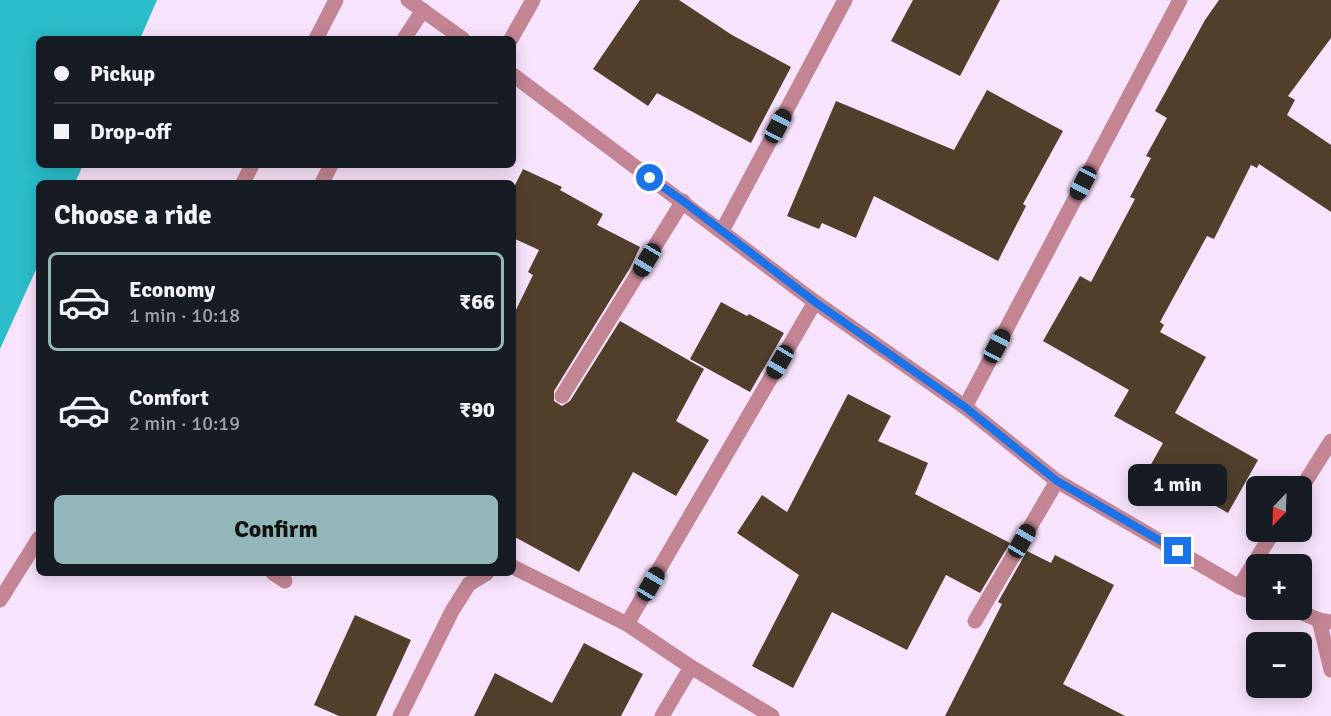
<!DOCTYPE html>
<meta charset="utf-8">
<style>
body{margin:0;font-family:Signika,sans-serif;background:#20242c;color:#f1f3f6;height:100vh;display:flex;flex-direction:column;font-size:22px;white-space:nowrap}
*{box-sizing:border-box;margin:0}
p{font-size:20px;color:#9ea1a6}
.icon{flex:none;width:33px;height:33px;fill:none;stroke:currentColor;stroke-width:2;stroke-linecap:round;stroke-linejoin:round}
.map{position:relative;flex:1;overflow:hidden}
.sheet{position:absolute;left:36px;top:180px;width:480px;height:396px;display:flex;flex-direction:column;background:#171b24;border-radius:9px;box-shadow:0 3px 15px #0003}
.sheet>*{flex:none}
.top-card{position:absolute;left:36px;top:36px;width:480px;height:132px;border-radius:9px;box-shadow:0 3px 15px #0003;display:grid;align-content:center;height:132px;padding:0 18px;background:#171b24}
.needle{width:39px;rotate:203deg}
.fabs{position:absolute;left:1246px;top:476px;display:grid;gap:12px}
.fabs a{display:grid;place-items:center;width:66px;height:66px;border-radius:9px;background:#171b24;box-shadow:0 3px 15px #0003;font-size:30px}
.end{position:absolute;width:27px;height:27px;margin:-14px;border:8px solid #1a73e8;background:#fff;box-shadow:0 0 0 3px #fff}
.from{border-radius:50%}
.bubble{position:absolute;height:42px;border-radius:9px;background:#171b24;box-shadow:0 3px 15px #0003;font-size:20px;font-weight:800;line-height:42px;text-align:center}
.car{position:absolute;width:18px;height:36px;margin:-18px -9px;border-radius:8px;box-shadow:0 0 4px 2px #0007;background:linear-gradient(#222 24%,#8ab4d8 0 40%,#222 0 76%,#8ab4d8 0 86%,#222 0)}
.top-card b{display:flex;align-items:center;gap:21px;height:57px;font-size:22px}
.top-card b+b{border-top:2px solid #363941}
.top-card i{width:15px;height:15px;background:#f1f3f6}
ul{padding:0;list-style:none}
li{display:flex;align-items:center;gap:18px;height:99px;margin:0 12px 9px;padding:0 6px;border:3px solid transparent;border-radius:9px}
li div{flex:1}
li b{display:block;font-size:22px}
li em{font-style:normal;font-weight:800}
li.active{border-color:#93b6ba}
li>.icon{width:54px;height:54px;stroke-width:1.5}
h2{padding:0 18px;font-size:27px;line-height:72px}
.cta{display:flex;gap:12px;margin-top:auto;padding:12px 18px}
.cta a{flex:1;height:69px;border-radius:9px;background:#93b6ba;color:#111;font-size:24px;font-weight:800;line-height:69px;text-align:center}
.map>svg:first-child{display:block}
.water{fill:#2bbdca}
.building{fill:#513f2c}
.lines{fill:none;stroke-linecap:round;stroke-linejoin:round}
.minor{stroke:#c38594;stroke-width:15}
.route{stroke:#1a73e8;stroke-width:8}
</style>
<div class="map">
<svg width="1331" height="716" viewBox="0 0 1331 716">
<rect width="100%" height="100%" fill="#f8e3fc"/>
<polygon class="water" points="0,0 157,0 140,39 39,39 39,165 83,165 75,183 39,183 39,263 0,349"/>
<g class="building">
<polygon points="640,0 679,0 732,35 791,67 751,143 657,93 648,106 593,69"/>
<polygon points="913,0 1000,0 960,76 891,41"/>
<polygon points="1219,0 1331,0 1331,38 1288,96 1295,100 1287,115 1331,145 1331,212 1259,164 1257,168 1251,165 1214,239 1207,236 1160,322 1164,325 1160,332 1206,357 1175,413 1258,460 1228,513 1149,468 1163,443 1114,416 1129,390 1043,341 1080,276 1091,282 1135,199 1130,197 1151,158 1146,156 1167,118 1155,111 1205,20"/>
<polygon points="987,90 1063,131 1023,204 1026,206 998,261 874,196 856,238 822,223 819,229 787,216 836,101 954,150"/>
<polygon points="523,169 562,187 560,190 603,214 597,225 640,247 630,268 554,391 554,401 562,406 570,401 620,321 704,369 676,421 709,440 676,496 633,472 579,572 513,536 513,316 533,275 528,272 539,250 513,238 513,189"/>
<polygon points="721,302 747,316 749,314 784,333 750,392 690,359"/>
<polygon points="848,394 891,416 878,441 928,463 915,494 1010,543 980,593 946,575 907,650 832,612 793,688 752,666 799,575 737,533 762,495 787,512"/>
<polygon points="1027,551 1051,563 1055,555 1114,585 1063,684 1125,716 945,716 1002,604 998,602"/>
<polygon points="355,615 411,640 376,716 339,716 314,705"/>
<polygon points="584,643 643,674 621,716 474,716 495,673 552,703"/>
</g>
<g class="lines">
<g class="minor">
<polyline points="408,0 463,39"/>
<polyline points="316,39 336,0"/>
<polyline points="404,39 423,10"/>
<polyline points="511,39 533,0"/>
<polyline points="513,75 815,302 965,407 1057,481 1239,587 1257,594"/>
<polyline points="243,183 252,165"/>
<polyline points="322,183 331,165"/>
<polyline points="722,231 845,0"/>
<polyline points="562,396 683,201"/>
<polyline points="965,407 1180,0"/>
<polyline points="1302,487 1331,441"/>
<polyline points="513,567 627,624 691,667 772,716"/>
<polyline points="273,573 285,581"/>
<polyline points="1239,587 1274,531"/>
<polyline points="0,600 39,538"/>
<polyline points="1293,609 1319,620 1331,622"/>
<polyline points="1319,620 1331,670"/>
<polyline points="975,621 1057,481"/>
<polyline points="627,624 815,302"/>
<polyline points="400,716 452,611 469,584 487,573"/>
<polyline points="662,716 691,667"/>
</g>
</g>
<g class="lines">
<polyline class="route" points="650,178 683,201 815,302 965,407 1057,481 1178,551"/>
</g>
</svg>
<div class="fabs">
<a><svg class="needle" viewBox="-14 -14 28 28"><path d="M0-13l5 13h-10z" fill="#e53935"/><path d="M0 13l5-13h-10z" fill="#9ea1a6"/></svg></a>
<a>+</a>
<a>−</a>
</div>
<i class="end from" style="left:650px;top:178px"></i>
<i class="end" style="left:1178px;top:551px"></i>
<div class="bubble" style="left:1128px;top:464px;width:99px">1 min</div>
<i class="car" style="left:778px;top:126px;rotate:28deg"></i>
<i class="car" style="left:1083px;top:183px;rotate:208deg"></i>
<i class="car" style="left:647px;top:260px;rotate:211deg"></i>
<i class="car" style="left:997px;top:346px;rotate:28deg"></i>
<i class="car" style="left:780px;top:362px;rotate:210deg"></i>
<i class="car" style="left:1022px;top:541px;rotate:30deg"></i>
<i class="car" style="left:651px;top:584px;rotate:30deg"></i>
<div class="top-card">
<b><i class="from"></i>Pickup</b>
<b><i></i>Drop-off</b>
</div>
<section class="sheet">
<h2>Choose a ride</h2>
<ul>
<li class="active"><svg class="icon" aria-label="car" viewBox="0 0 24 24"><path d="M5 17H2v-5l4-1 3-4h7l3 4 3 1v5h-3M9 17h6M6 11h13"/><circle cx="7" cy="17" r="2"/><circle cx="17" cy="17" r="2"/></svg><div><b>Economy</b><p>1 min · 10:18</p></div><em>₹66</em></li>
<li><svg class="icon" aria-label="car" viewBox="0 0 24 24"><path d="M5 17H2v-5l4-1 3-4h7l3 4 3 1v5h-3M9 17h6M6 11h13"/><circle cx="7" cy="17" r="2"/><circle cx="17" cy="17" r="2"/></svg><div><b>Comfort</b><p>2 min · 10:19</p></div><em>₹90</em></li>
</ul>
<div class="cta"><a>Confirm</a></div>
</section>
</div>
